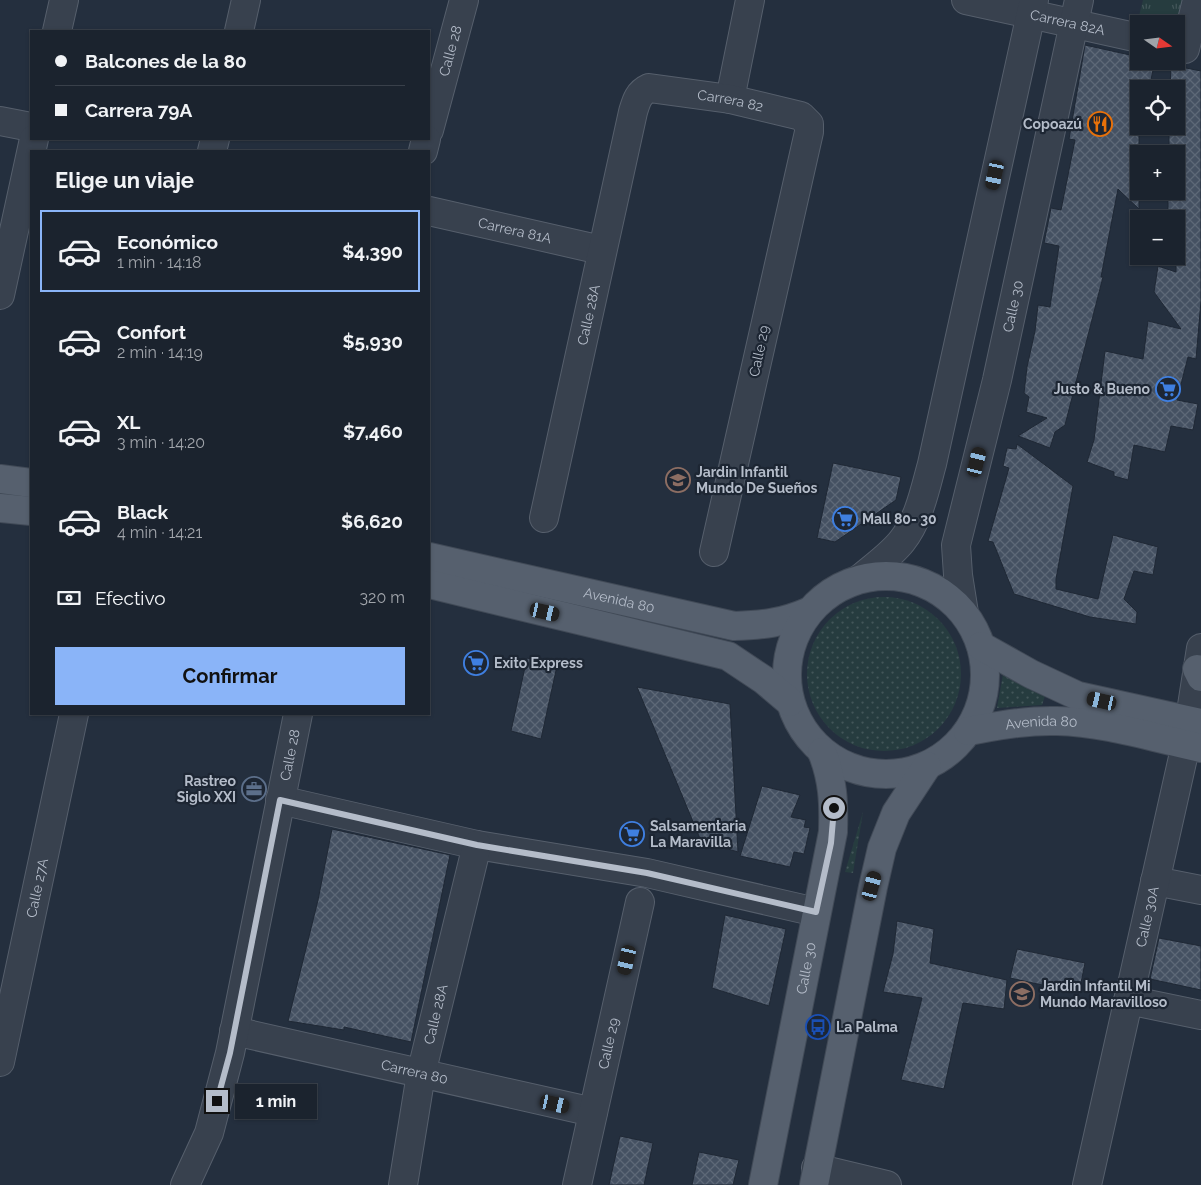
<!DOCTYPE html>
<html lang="es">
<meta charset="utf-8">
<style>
body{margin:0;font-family:Raleway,sans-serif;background:#242b36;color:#f1f3f6;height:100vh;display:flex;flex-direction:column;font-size:19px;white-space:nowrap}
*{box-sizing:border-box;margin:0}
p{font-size:16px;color:#a0a4aa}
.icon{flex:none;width:28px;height:28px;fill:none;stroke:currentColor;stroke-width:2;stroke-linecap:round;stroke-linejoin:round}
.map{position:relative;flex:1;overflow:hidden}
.details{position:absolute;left:30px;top:150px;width:400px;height:565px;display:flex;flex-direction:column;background:#1b232e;border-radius:0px;box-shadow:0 1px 4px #0004,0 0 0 1px #39404a}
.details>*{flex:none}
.hud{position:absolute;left:30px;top:30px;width:400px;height:110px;border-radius:0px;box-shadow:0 1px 4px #0004,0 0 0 1px #39404a;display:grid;align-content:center;height:110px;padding:0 25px;background:#1b232e}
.needle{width:32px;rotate:104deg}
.fabs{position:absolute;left:1130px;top:15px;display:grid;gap:10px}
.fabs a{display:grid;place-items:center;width:55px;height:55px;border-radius:0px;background:#1b232e;box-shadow:0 1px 4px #0004,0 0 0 1px #39404a;font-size:25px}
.end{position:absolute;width:22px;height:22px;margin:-11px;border:6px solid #b4bcc9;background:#111;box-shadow:0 0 0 2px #111}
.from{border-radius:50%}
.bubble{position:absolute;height:35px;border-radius:0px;background:#1b232e;box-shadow:0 1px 4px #0004,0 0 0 1px #39404a;font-size:16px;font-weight:700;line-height:35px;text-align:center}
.car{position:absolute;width:15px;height:30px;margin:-15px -8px;border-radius:6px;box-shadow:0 0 4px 1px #0007;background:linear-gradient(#222 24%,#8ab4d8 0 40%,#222 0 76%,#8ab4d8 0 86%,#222 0)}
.hud b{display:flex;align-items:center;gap:18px;height:48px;font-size:19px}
.hud b+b{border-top:1px solid #39404a}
.hud i{width:12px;height:12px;background:#f1f3f6}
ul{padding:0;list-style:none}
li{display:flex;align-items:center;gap:15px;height:82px;margin:0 10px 8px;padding:0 15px;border:2px solid transparent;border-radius:0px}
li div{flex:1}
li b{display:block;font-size:19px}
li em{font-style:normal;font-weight:700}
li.selected{border-color:#8ab4f8}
li>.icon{width:45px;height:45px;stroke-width:1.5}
h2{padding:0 25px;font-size:22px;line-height:60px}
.pay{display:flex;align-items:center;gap:12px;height:55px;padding:0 25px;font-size:19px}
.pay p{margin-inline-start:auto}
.button{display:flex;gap:10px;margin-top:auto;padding:10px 25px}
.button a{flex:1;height:58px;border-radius:0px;background:#8ab4f8;color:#111;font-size:20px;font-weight:700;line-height:58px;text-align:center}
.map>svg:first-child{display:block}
.grass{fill:url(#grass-dots)}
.park{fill:url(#park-tufts)}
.building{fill:url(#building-cross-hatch);stroke:#1f2835}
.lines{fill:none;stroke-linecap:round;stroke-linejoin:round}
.minor-casing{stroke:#565f6c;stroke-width:30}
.major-casing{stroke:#414a57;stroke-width:30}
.minor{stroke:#38414e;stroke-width:28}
.major{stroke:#56606e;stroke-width:28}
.route{stroke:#b4bcc9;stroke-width:6}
.labels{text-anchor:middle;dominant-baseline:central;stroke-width:4.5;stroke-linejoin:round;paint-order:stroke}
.street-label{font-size:14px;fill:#b4bcc9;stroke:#1d2633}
.poi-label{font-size:14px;font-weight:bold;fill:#b4bcc9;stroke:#1d2633;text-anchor:start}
</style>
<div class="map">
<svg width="1201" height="1185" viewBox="0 0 1201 1185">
<defs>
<pattern id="grass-dots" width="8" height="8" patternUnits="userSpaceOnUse" patternTransform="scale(1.25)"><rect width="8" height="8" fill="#263c3f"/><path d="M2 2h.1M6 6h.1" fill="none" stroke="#435659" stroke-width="1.8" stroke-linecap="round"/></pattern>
<pattern id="park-tufts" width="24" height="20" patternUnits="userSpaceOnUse" patternTransform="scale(1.25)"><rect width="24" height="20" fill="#263c3f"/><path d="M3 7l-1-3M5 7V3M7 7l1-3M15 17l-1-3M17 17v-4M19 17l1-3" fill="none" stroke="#435659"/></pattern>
<pattern id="building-cross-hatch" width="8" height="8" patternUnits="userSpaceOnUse" patternTransform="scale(1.25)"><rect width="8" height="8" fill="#455162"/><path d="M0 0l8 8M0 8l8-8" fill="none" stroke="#5d6877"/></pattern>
</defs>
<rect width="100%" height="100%" fill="#242f3e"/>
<g class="grass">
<circle cx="884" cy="674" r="77"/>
<polygon points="1003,674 1045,696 1042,705 997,708"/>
<polygon points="863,812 853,873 845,872"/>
</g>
<polygon class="park" points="1143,0 1185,0 1176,27 1176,24 1165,24 1139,16"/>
<g class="building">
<polygon points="1085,45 1139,57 1139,61 1155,61 1149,89 1139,89 1139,209 1118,189 1101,277 1103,277 1065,425 1055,432 1050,448 1018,436 1047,418 1026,412 1029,397 1024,393 1027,367 1035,331 1038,305 1050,307 1059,246 1044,243 1051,208 1061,210 1075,140 1069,139"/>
<polygon points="1171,65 1201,71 1201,301 1196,359 1188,357 1177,400 1198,404 1193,430 1171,426 1165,452 1134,445 1128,480 1114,476 1114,472 1087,462 1094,440 1105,351 1143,359 1148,321 1181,329 1154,292 1158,266 1176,272 1176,219 1168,219 1168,191 1176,191 1176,154 1169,154 1169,128 1176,126 1176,89 1170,89"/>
<polygon points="1017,444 1073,486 1056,579 1056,589 1098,599 1113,535 1158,547 1153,575 1134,571 1124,599 1137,612 1136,624 1090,617 1014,594 993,542 988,541 1009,468 1003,466 1007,448 1016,449"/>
<polygon points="833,463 901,477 896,500 835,542 817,538"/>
<polygon points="527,658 557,666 541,739 511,731"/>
<polygon points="637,687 730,704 738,852 701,841"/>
<polygon points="762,786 800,795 791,817 806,820 804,827 810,828 804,854 794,852 790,867 740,856"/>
<polygon points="332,829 450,855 411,1042 344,1027 344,1030 288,1021 318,900"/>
<polygon points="725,915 786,929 769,1006 712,988"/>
<polygon points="897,921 934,929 930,963 1007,980 1004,1009 963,1003 944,1089 901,1080 922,998 883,992 893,954"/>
<polygon points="1159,938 1201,946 1201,990 1150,979"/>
<polygon points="1017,949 1085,963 1079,993 1010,978"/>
<polygon points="620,1136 653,1143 644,1185 609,1185"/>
<polygon points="699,1152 739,1160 733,1185 692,1185"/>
</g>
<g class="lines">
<defs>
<g id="minor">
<path id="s1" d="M966 0 1139 38"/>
<polyline points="57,31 64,0"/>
<polyline points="239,31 246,0"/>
<polyline points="1185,49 1197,0"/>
<polyline points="730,99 750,0"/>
<polyline points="0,121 31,127"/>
<path id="s2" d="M429 130 464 0"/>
<polyline points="212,151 215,139"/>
<polyline points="423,151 426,139"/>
<path id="s3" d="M429 211 601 250"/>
<polyline points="0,295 34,139"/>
<path id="s4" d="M544 518 633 112C636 102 638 93 649 88L730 99 801 116 809 124V132L714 552"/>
<path d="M861 578C875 566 891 555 902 541 919 520 925 489 932 464L1034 0"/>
<path id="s5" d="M964 613 958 575 956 545 997 380 1079 0"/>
<polyline points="280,800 477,845 647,873 816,912"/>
<polyline points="1155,881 1201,890"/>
<polyline points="1128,1000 1201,1015"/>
<path id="s6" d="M234 1031 593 1112"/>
<path id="s7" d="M0 1062 74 714"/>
<polyline points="816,1168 887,1185"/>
<path id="s8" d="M185 1185 209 1133 230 1053 298 714"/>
<path id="s9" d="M403 1185 421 1074 477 845"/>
<path id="s10" d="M577 1185 640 902"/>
<path id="s11" d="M1087 1185 1186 744 1201 648"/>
</g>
<g id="major">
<polyline points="0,479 31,483"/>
<polyline points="0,508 31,511"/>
<path id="s12" d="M429 557 734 626C764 625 782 623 810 611"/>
<circle cx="886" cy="675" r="99"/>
<polyline points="429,584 728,656 764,680 790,702"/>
<polyline points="981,646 1031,674 1078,696 1201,723"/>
<polyline points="1197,669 1201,677"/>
<path id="s13" d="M968 731C997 726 1027 720 1057 721 1105 722 1154 738 1201 748"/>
<path id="s14" d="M763 1185 833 832C834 803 833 779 822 752"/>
<polyline points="814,1185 873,887 882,848 896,813 927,766"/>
</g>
</defs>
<use href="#minor" class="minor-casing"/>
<use href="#major" class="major-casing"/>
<use href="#minor" class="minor"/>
<use href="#major" class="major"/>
</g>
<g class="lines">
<polyline class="route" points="217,1101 230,1053 280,800 477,845 647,873 816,912 831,843 834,808"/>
</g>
<defs>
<symbol id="restaurant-ring" viewBox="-11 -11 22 22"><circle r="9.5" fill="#1d2633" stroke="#e8710a" stroke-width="1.5"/><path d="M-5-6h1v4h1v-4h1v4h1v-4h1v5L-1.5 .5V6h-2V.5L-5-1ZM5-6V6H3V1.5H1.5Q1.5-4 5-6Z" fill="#e8710a"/></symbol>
<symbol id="supermarket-ring" viewBox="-11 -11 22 22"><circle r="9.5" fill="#1d2633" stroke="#3f7fe0" stroke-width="1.5"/><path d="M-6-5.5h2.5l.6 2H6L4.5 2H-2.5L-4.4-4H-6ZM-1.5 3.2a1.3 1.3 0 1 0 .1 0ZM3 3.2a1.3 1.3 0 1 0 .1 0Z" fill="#3f7fe0"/></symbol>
<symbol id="school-ring" viewBox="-11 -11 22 22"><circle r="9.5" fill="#1d2633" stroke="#8d6e63" stroke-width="1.5"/><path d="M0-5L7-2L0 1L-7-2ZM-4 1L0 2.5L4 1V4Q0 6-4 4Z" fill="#8d6e63"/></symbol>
<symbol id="office-ring" viewBox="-11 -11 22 22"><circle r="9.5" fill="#1d2633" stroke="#5c6f8a" stroke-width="1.5"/><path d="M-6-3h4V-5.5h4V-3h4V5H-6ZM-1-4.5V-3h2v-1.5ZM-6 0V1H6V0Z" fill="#5c6f8a"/></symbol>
<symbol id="bus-ring" viewBox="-11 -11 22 22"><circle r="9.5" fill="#1d2633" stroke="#1a4fb4" stroke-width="1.5"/><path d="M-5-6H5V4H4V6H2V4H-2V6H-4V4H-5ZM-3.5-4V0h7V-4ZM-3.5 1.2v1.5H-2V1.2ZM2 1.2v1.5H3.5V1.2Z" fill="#1a4fb4"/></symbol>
</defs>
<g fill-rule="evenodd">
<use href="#restaurant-ring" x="1086" y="110" width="28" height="28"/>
<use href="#supermarket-ring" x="1154" y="375" width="28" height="28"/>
<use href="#school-ring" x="664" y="466" width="28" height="28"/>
<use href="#supermarket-ring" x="831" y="505" width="28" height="28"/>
<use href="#supermarket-ring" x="462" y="649" width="28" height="28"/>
<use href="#office-ring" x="240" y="775" width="28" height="28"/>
<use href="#supermarket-ring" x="618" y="820" width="28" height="28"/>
<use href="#school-ring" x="1008" y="980" width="28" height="28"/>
<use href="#bus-ring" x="804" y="1013" width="28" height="28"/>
</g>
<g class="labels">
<g class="street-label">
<text stroke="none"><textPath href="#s1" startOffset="104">Carrera 82A</textPath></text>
<text stroke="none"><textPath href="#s2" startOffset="82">Calle 28</textPath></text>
<text stroke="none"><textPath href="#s4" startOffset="528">Carrera 82</textPath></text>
<text stroke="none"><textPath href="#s3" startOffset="88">Carrera 81A</textPath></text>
<text stroke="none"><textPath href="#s5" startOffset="314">Calle 30</textPath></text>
<text stroke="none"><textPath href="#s4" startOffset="208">Calle 28A</textPath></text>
<text transform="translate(759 351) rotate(-78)">Calle 29</text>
<text stroke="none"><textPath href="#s12" startOffset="195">Avenida 80</textPath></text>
<text stroke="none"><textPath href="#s13" startOffset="74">Avenida 80</textPath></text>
<text stroke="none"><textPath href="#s8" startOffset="444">Calle 28</textPath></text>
<text stroke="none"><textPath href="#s7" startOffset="178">Calle 27A</textPath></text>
<text stroke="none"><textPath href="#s11" startOffset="275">Calle 30A</textPath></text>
<text stroke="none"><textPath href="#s14" startOffset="221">Calle 30</textPath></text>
<text stroke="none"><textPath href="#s9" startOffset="174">Calle 28A</textPath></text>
<text stroke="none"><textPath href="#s10" startOffset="145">Calle 29</textPath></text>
<text stroke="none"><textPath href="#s6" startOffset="185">Carrera 80</textPath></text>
</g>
<g class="poi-label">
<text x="1082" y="124" text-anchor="end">Copoazú</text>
<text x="1150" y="389" text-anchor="end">Justo &amp; Bueno</text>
<text x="696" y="472">Jardin Infantil<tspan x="696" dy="16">Mundo De Sueños</tspan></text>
<text x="862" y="519">Mall 80- 30</text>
<text x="494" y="663">Exito Express</text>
<text x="236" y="781" text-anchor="end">Rastreo<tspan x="236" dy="16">Siglo XXI</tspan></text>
<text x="650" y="826">Salsamentaria<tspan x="650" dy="16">La Maravilla</tspan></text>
<text x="1040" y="986">Jardin Infantil Mi<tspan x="1040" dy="16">Mundo Maravilloso</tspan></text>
<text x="836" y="1027">La Palma</text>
</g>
</g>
</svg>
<div class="fabs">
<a><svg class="needle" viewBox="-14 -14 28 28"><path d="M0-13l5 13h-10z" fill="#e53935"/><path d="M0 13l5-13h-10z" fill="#a0a4aa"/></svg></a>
<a><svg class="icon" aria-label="locate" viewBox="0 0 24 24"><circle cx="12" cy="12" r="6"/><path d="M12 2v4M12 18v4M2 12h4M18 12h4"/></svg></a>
<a>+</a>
<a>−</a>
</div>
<i class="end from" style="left:834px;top:808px"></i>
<i class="end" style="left:217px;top:1101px"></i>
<div class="bubble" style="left:235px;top:1084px;width:82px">1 min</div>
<i class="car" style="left:995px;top:175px;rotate:192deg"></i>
<i class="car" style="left:977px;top:462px;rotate:14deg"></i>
<i class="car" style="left:545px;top:612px;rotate:103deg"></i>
<i class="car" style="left:1102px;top:701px;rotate:283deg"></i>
<i class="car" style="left:872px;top:886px;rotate:15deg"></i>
<i class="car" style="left:627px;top:960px;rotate:193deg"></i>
<i class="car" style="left:555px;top:1104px;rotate:103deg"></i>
<div class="hud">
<b><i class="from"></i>Balcones de la 80</b>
<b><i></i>Carrera 79A</b>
</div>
<section class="details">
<h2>Elige un viaje</h2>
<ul>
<li class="selected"><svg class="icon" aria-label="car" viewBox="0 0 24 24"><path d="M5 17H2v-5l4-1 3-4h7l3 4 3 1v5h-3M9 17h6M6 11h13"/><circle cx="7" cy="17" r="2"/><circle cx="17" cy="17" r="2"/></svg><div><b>Económico</b><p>1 min · 14:18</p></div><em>$4,390</em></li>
<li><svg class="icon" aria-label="car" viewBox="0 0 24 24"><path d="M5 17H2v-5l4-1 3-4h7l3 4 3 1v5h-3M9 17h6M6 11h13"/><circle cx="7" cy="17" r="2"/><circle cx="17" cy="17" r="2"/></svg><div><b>Confort</b><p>2 min · 14:19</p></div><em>$5,930</em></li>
<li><svg class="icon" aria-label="car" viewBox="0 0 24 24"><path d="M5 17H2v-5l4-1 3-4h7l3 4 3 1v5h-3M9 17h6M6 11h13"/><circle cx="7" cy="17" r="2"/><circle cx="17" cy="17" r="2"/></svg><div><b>XL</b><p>3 min · 14:20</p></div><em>$7,460</em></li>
<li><svg class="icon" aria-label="car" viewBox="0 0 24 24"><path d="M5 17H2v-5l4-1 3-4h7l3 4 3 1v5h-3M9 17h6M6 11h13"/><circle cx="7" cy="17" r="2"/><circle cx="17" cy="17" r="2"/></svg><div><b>Black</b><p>4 min · 14:21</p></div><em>$6,620</em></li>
</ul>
<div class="pay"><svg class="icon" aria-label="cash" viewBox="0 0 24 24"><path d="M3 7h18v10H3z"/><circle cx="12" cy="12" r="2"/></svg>Efectivo<p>320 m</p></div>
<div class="button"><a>Confirmar</a></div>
</section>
</div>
